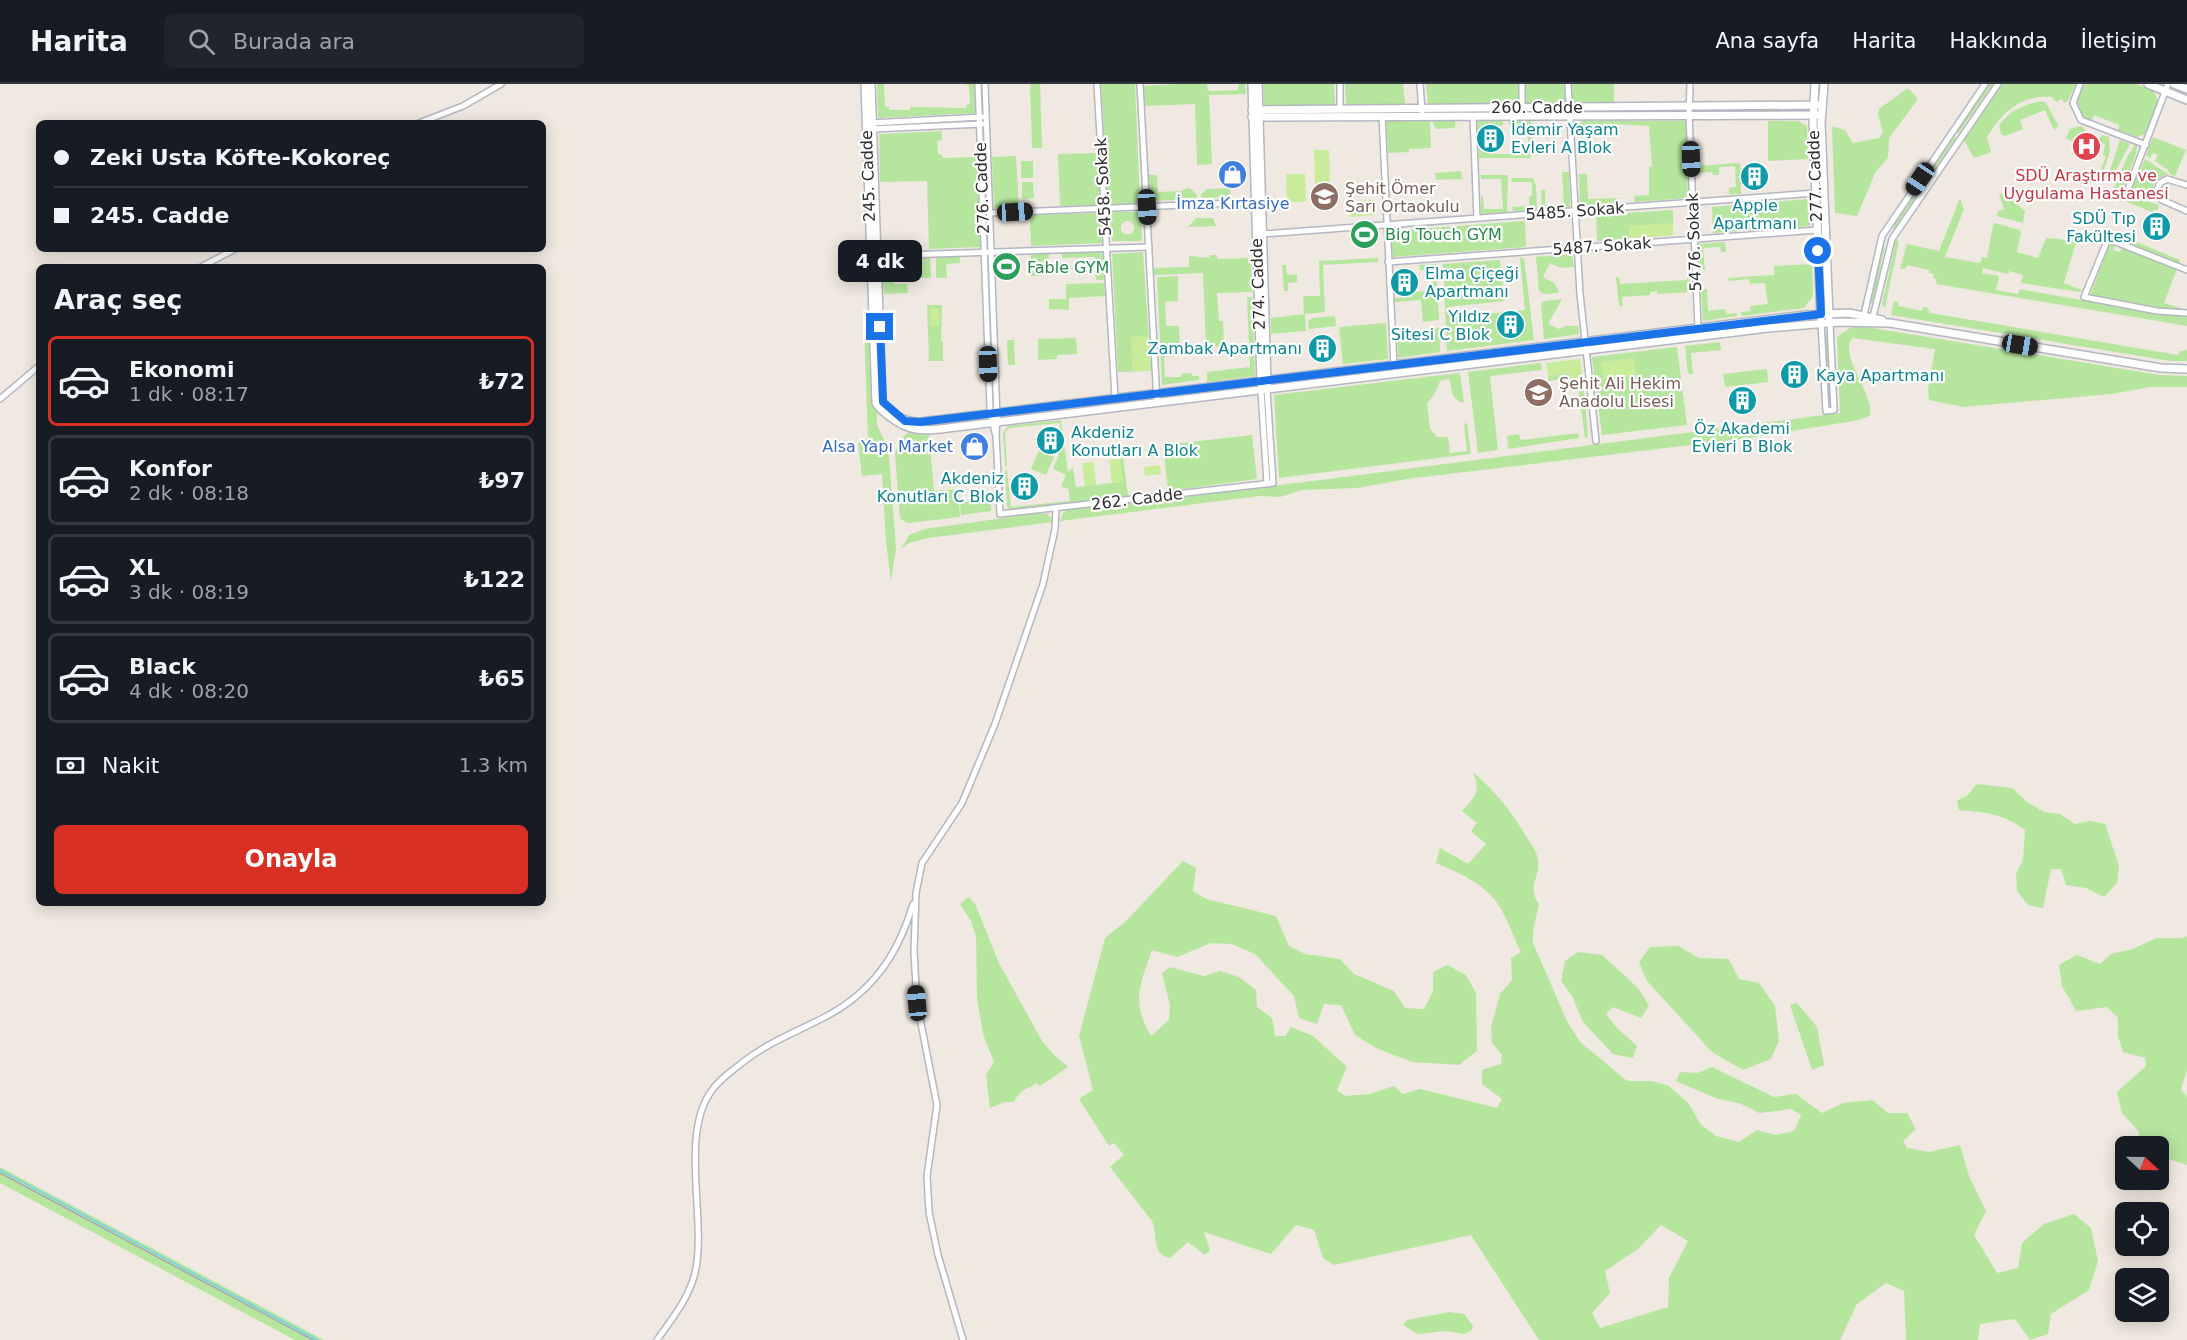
<!DOCTYPE html>
<html lang="tr">
<meta charset="utf-8">
<style>
body{margin:0;font-family:"DejaVu Sans",sans-serif;background:#20242c;color:#f1f3f6;height:100vh;display:flex;flex-direction:column;font-size:22px;white-space:nowrap}
*{box-sizing:border-box;margin:0}
p{font-size:20px;color:#9ea1a6}
.icon{flex:none;width:33px;height:33px;fill:none;stroke:currentColor;stroke-width:2;stroke-linecap:round;stroke-linejoin:round}
.map{position:relative;flex:1;overflow:hidden}
.details{position:absolute;left:36px;top:180px;width:510px;height:642px;display:flex;flex-direction:column;background:#171b24;border-radius:9px;box-shadow:0 3px 15px #0003}
.details>*{flex:none}
.guide{position:absolute;left:36px;top:36px;width:510px;height:132px;border-radius:9px;box-shadow:0 3px 15px #0003;display:grid;align-content:center;height:132px;padding:0 18px;background:#171b24}
.needle{width:39px;rotate:112deg}
.tools{position:absolute;left:2115px;top:1052px;display:grid;gap:12px}
.tools a{display:grid;place-items:center;width:54px;height:54px;border-radius:9px;background:#171b24;box-shadow:0 3px 15px #0003;font-size:30px}
.end{position:absolute;width:27px;height:27px;margin:-14px;border:8px solid #1a73e8;background:#fff;box-shadow:0 0 0 3px #fff}
.from{border-radius:50%}
.bubble{position:absolute;height:42px;border-radius:9px;background:#171b24;box-shadow:0 3px 15px #0003;font-size:20px;font-weight:800;line-height:42px;text-align:center}
.car{position:absolute;width:18px;height:36px;margin:-18px -9px;border-radius:8px;box-shadow:0 0 4px 2px #0007;background:linear-gradient(#222 24%,#8ab4d8 0 40%,#222 0 76%,#8ab4d8 0 86%,#222 0)}
.guide b{display:flex;align-items:center;gap:21px;height:57px;font-size:22px}
.guide b+b{border-top:2px solid #363941}
.guide i{width:15px;height:15px;background:#f1f3f6}
ul{padding:0;list-style:none}
li{display:flex;align-items:center;gap:18px;height:90px;margin:0 12px 9px;padding:0 6px;border:3px solid #363941;border-radius:9px}
li div{flex:1}
li b{display:block;font-size:22px}
li em{font-style:normal;font-weight:800}
li.selected{border-color:#d93025}
li>.icon{width:54px;height:54px;stroke-width:1.5}
h2{padding:0 18px;font-size:27px;line-height:72px}
.pay{display:flex;align-items:center;gap:15px;height:66px;padding:0 18px;font-size:22px}
.pay p{margin-inline-start:auto}
.cta{display:flex;gap:12px;margin-top:auto;padding:12px 18px}
.cta a{flex:1;height:69px;border-radius:9px;background:#d93025;color:#fff;font-size:24px;font-weight:800;line-height:69px;text-align:center}
header{display:flex;align-items:center;gap:36px;box-sizing:border-box;height:84px;padding:0 30px;background:#171b24;border-bottom:2px solid #363941}
header strong{font-size:28px}
nav{display:flex;gap:33px;margin-inline-start:auto;font-size:21px}
.search{width:420px;height:54px;background:#20242c;display:flex;align-items:center;gap:15px;box-sizing:border-box;padding:0 21px;border-radius:9px;color:#9ea1a6;font-size:22px}
.map>svg:first-child{display:block}
.green{fill:#b6e59e;fill-rule:evenodd}
.pitch{fill:#c9ec9a}
.lines{fill:none;stroke-linecap:round;stroke-linejoin:round}
.stream{stroke:#75cff0;stroke-width:1.5}
.street-casing{stroke:#b4b7c1;stroke-width:8}
.secondary-casing{stroke:#b4b7c1;stroke-width:10}
.street{stroke:#fff;stroke-width:5}
.secondary{stroke:#fff;stroke-width:7}
.rail{stroke:#a3a6b8;stroke-width:1.5}
.route{stroke:#1a73e8;stroke-width:8}
.labels{text-anchor:middle;dominant-baseline:central;stroke-width:4.5;stroke-linejoin:round;paint-order:stroke}
.street-label{font-size:16px;fill:#2e2e2e;stroke:#fff}
.culture-label{font-size:16px;fill:#0d838f;stroke:#fff;text-anchor:start}
.health-label{font-size:16px;fill:#be3a42;stroke:#fff}
.education-label{font-size:16px;fill:#785e54;stroke:#fff;text-anchor:start}
.shop-label{font-size:16px;fill:#366cbe;stroke:#fff}
.leisure-label{font-size:16px;fill:#27864d;stroke:#fff;text-anchor:start}
</style>
<header>
<strong>Harita</strong>
<div class="search"><svg class="icon" aria-label="search" viewBox="0 0 24 24"><circle cx="10" cy="10" r="6"/><path d="M15 15l6 6"/></svg>Burada ara</div>
<nav><a>Ana sayfa</a><a>Harita</a><a>Hakkında</a><a>İletişim</a></nav>
</header>
<div class="map">
<svg width="2187" height="1256" viewBox="0 0 2187 1256">
<rect width="100%" height="100%" fill="#efe9e1"/>
<g class="green">
<polygon points="877,0 884,0 885,23 889,23 889,26 910,26 910,23 966,24 966,21 970,20 969,2 966,0 974,0 975,29 878,34"/>
<polygon points="1030,0 1040,0 1042,64 1032,64"/>
<polygon points="1101,0 1135,0 1140,120 1111,121 1108,119"/>
<polygon points="1177,0 1207,0 1208,6 1210,7 1238,6 1239,0 1245,0 1246,10 1209,11 1212,80 1197,81 1195,20 1145,22 1144,2"/>
<polygon points="1263,0 1334,0 1335,21 1264,21"/>
<polygon points="1345,0 1403,0 1405,20 1346,21"/>
<polygon points="1426,0 1518,0 1518,19 1428,20"/>
<polygon points="1526,0 1564,0 1566,18 1526,19"/>
<polygon points="1571,0 1614,0 1614,18 1573,18"/>
<polygon points="1989,0 1993,0 1958,50 1956,48"/>
<path d="M2003 0H2076L2067 18 2064 19 2062 15 2056 18 2052 13C2022 10 2000 29 1987 54L1991 68 1974 74 1964 56Z"/>
<polygon points="2084,0 2137,0 2154,7 2158,18 2145,50 2137,53 2118,46 2119,41 2094,31 2092,36 2084,33 2077,18"/>
<polygon points="1908,4 1918,15 1889,54 1888,74 1876,87 1857,132 1835,129 1832,42 1845,46 1853,59 1879,54 1883,48 1878,30 1879,25"/>
<path d="M2042 17 2046 19 2058 41 2056 46 2053 44 2045 26 2020 36 2023 45 2005 52 2001 50 1999 42C2008 27 2025 20 2042 17Z"/>
<polygon points="1800,24 1800,28 1700,28 1700,25"/>
<polygon points="1682,25 1682,28 1581,29 1581,26"/>
<polygon points="1565,26 1565,29 1435,30 1435,27"/>
<polygon points="1386,37 1430,37 1431,64 1409,65 1409,68 1388,69"/>
<polygon points="1432,37 1455,37 1455,44 1436,45"/>
<polygon points="1477,37 1503,37 1503,42 1480,42 1481,66 1491,66 1491,70 1520,70 1520,66 1528,66 1528,42 1509,42 1509,37 1531,37 1531,74 1479,74"/>
<polygon points="1582,37 1686,37 1688,114 1635,118 1634,112 1649,111 1649,83 1652,82 1649,42 1615,40 1578,43"/>
<polygon points="1768,37 1798,37 1807,42 1808,75 1768,77"/>
<polygon points="2080,42 2084,44 2087,52 2079,49 2077,54 2074,53 2072,57 2066,54 2070,45"/>
<polygon points="1819,43 1826,208 1823,208 1816,44"/>
<polygon points="982,44 988,164 987,164"/>
<polygon points="942,47 942,56 937,57 938,70 942,71 943,74 977,73 980,163 929,165 927,97 880,98 879,50"/>
<polygon points="2103,51 2109,53 2110,68 2102,91 2099,90 2106,72 2103,71 2105,60 2097,56"/>
<polygon points="1954,52 1956,54 1894,145 1892,143"/>
<polygon points="2153,53 2186,66 2175,92 2170,90 2168,86 2155,77 2158,71 2153,69 2150,74 2146,72"/>
<polygon points="2120,56 2130,60 2111,95 2108,92"/>
<polygon points="2135,61 2137,61 2136,70 2118,115 2111,111 2127,73"/>
<polygon points="1097,69 1100,121 1060,122 1058,70"/>
<polygon points="1016,72 1019,124 994,124 992,73"/>
<path d="M2145 75 2168 90C2156 94 2148 103 2156 117L2129 112Z"/>
<rect x="1021" y="77" width="12" height="17"/>
<polygon points="1740,79 1741,110 1729,110 1729,104 1736,103 1735,82 1719,83 1719,91 1713,91 1712,88 1696,89 1696,82"/>
<polygon points="1461,87 1462,95 1436,96 1435,89"/>
<polygon points="1562,88 1569,88 1570,123 1542,125 1541,106 1545,106 1545,121 1564,120"/>
<polygon points="1579,90 1587,90 1588,115 1618,114 1618,119 1580,122"/>
<polygon points="1149,91 1157,91 1158,108 1182,107 1183,105 1190,104 1196,110 1197,115 1150,117"/>
<polygon points="1481,91 1508,91 1507,128 1481,130 1481,112 1483,112 1484,125 1503,125 1501,95 1481,95"/>
<polygon points="1511,94 1533,94 1536,102 1537,126 1513,127 1512,123 1530,122 1529,113 1532,112 1532,98 1512,98"/>
<polygon points="1022,98 1033,98 1034,114 1022,115"/>
<polygon points="1230,104 1230,113 1201,114 1201,110 1207,105"/>
<polygon points="2006,107 2013,117 2025,127 2023,139 1997,132 1998,127 2004,125 1999,110"/>
<polygon points="1960,114 1964,125 1945,173 1980,179 1982,173 1987,174 1993,141 1995,139 2020,146 2021,148 2017,168 2038,174 2046,154 2060,155 2076,159 2064,199 2082,206 2080,208 2021,199 2023,191 2009,187 2008,190 1983,184 1982,189 1999,192 1996,206 2018,210 2020,205 2160,230 2187,233 2187,242 1936,200 1937,195 1933,194 1934,190 1929,189 1929,186 1907,181 1905,185 1900,185 1907,160 1939,167"/>
<polygon points="1809,115 1810,142 1713,149 1712,123"/>
<polygon points="2128,115 2143,116 2159,121 2157,127 2154,125 2152,128 2127,118"/>
<polygon points="1673,126 1673,151 1597,157 1596,131"/>
<path d="M1112 128H1141L1142 157H1112L1110 130ZM1125 137H1130L1134 141V146L1131 150H1124L1121 146V141Z"/>
<polygon points="1101,129 1102,159 1031,162 1030,131"/>
<polygon points="1196,134 1213,134 1216,142 1188,143"/>
<polygon points="1525,137 1526,163 1393,173 1391,147"/>
<polygon points="2105,145 2180,176 2179,181 2106,152 2104,150"/>
<polygon points="1896,156 1899,157 1885,224 1882,220"/>
<polygon points="1725,158 1726,168 1721,168 1720,163 1703,164 1705,186 1700,186 1699,160"/>
<polygon points="2110,159 2115,161 2113,166 2120,168 2122,164 2177,185 2164,219 2186,226 2162,224 2092,211 2091,209"/>
<polygon points="1882,162 1885,162 1873,219 1870,219"/>
<polygon points="1102,167 1104,196 1096,196 1095,173 1062,174 1062,168"/>
<polygon points="1143,168 1151,287 1118,288 1112,170"/>
<polygon points="1031,169 1049,169 1049,191 1031,192"/>
<polygon points="987,170 988,170 993,320"/>
<polygon points="1572,170 1574,183 1561,184 1550,179 1543,193 1554,199 1559,207 1557,209 1544,210 1539,207 1536,173"/>
<polygon points="1210,171 1217,171 1218,175 1251,174 1252,208 1217,209 1219,237 1223,237 1224,262 1206,263 1203,189 1154,191 1154,184 1189,183 1189,172 1209,174"/>
<polygon points="960,172 960,179 946,180 947,194 936,194 936,173"/>
<polygon points="919,174 930,174 931,194 920,194"/>
<polygon points="1378,174 1378,178 1323,181 1325,228 1305,230 1306,247 1271,250 1271,234 1304,230 1303,212 1320,212 1319,177"/>
<polygon points="1520,174 1524,174 1534,256 1447,267 1443,180 1500,176 1504,217 1448,223 1449,234 1525,226"/>
<polygon points="906,175 907,183 894,184 894,200 907,200 908,209 884,210 882,176"/>
<polygon points="1436,180 1439,236 1423,238 1421,216 1395,218 1395,214 1412,213 1412,208 1433,207 1432,186 1420,186 1419,181"/>
<polygon points="1812,180 1813,212 1804,224 1742,232 1741,228 1751,227 1750,222 1768,220 1765,199 1750,200 1749,195 1729,197 1728,194 1774,191 1774,182"/>
<polygon points="1282,181 1286,181 1287,191 1297,190 1297,198 1288,199 1288,207 1284,207"/>
<polygon points="1687,189 1689,189 1690,208 1658,210 1657,207 1650,208 1650,211 1622,213 1623,222 1619,222 1616,193 1619,193 1620,200 1687,196"/>
<polygon points="1178,192 1178,217 1165,218 1166,242 1179,242 1180,272 1164,273 1165,293 1181,293 1181,290 1192,289 1192,292 1199,292 1199,296 1162,301 1157,193"/>
<polygon points="1104,199 1105,212 1069,214 1069,226 1049,225 1049,215 1066,215 1066,200"/>
<polygon points="1701,205 1707,205 1708,227 1725,225 1726,230 1737,229 1737,232 1703,237"/>
<polygon points="1247,213 1252,213 1255,292 1207,298 1207,288 1250,283"/>
<polygon points="1562,215 1548,240 1559,245 1565,242 1578,242 1579,250 1544,255 1541,220 1544,217"/>
<polygon points="1894,217 1898,218 1898,222 1922,227 1923,223 1927,223 1930,229 2178,271 2180,267 2187,266 2187,277 2170,277 1891,231"/>
<polygon points="927,221 942,221 941,257 943,257 943,277 929,277"/>
<polygon points="1335,232 1336,242 1309,245 1308,237 1313,234"/>
<polygon points="1795,235 1795,238 1594,263 1593,260"/>
<polygon points="864,239 868,239 871,319 877,329 877,341 887,362 889,373 896,464 891,497 886,457 882,390 862,392 858,358 868,354"/>
<polygon points="1386,239 1388,275 1343,280 1339,243"/>
<path d="M1854 241 2160 291 2187 292V303H2151L2111 310 1963 323 1929 316 1928 305 1935 265 1852 254C1839 274 1874 308 1870 332L1859 336 1749 354 1406 395 1358 404 1301 406 1280 413 1259 412 1060 437 1063 429 1068 425 1313 397 1840 329 1837 253Z"/>
<polygon points="1439,244 1440,268 1398,274 1397,249"/>
<polygon points="1825,250 1827,250 1831,319 1828,320"/>
<polygon points="1076,254 1077,270 1057,271 1057,275 1038,276 1038,255"/>
<polygon points="1007,256 1014,256 1015,281 1008,281"/>
<polygon points="1720,258 1721,266 1691,269 1693,290 1688,290 1685,262"/>
<polygon points="1577,261 1577,264 1399,286 1399,283"/>
<polygon points="1677,263 1687,341 1602,351 1592,273"/>
<polygon points="1541,279 1542,286 1490,292 1498,366 1478,369 1468,288"/>
<polygon points="1382,285 1383,288 1274,302 1274,299"/>
<polygon points="1767,285 1768,298 1725,303 1723,290"/>
<path d="M1460 289 1464 319C1450 316 1453 306 1449 295L1440 297 1435 309 1427 320 1430 345 1437 353H1448L1450 369 1467 367 1464 341 1467 338 1471 370 1279 394 1274 311Z"/>
<polygon points="1569,289 1570,298 1583,296 1588,353 1585,354 1578,302 1564,300 1563,295 1548,297 1548,292"/>
<polygon points="1254,302 1255,304 1165,315 1165,312"/>
<polygon points="1147,314 1148,317 1008,333 1008,331"/>
<polygon points="983,334 984,337 921,344 921,341"/>
<polygon points="1061,336 1068,388 1073,384 1076,403 1122,398 1120,375 1123,374 1128,412 1010,426 1007,422 1005,386 1007,386 1011,423 1070,417 1068,404 1061,403 1066,391 1053,385 1059,371 1054,368 1061,351 1060,339 1009,344 1005,349 1007,382 1005,382 1003,349 1008,342"/>
<polygon points="907,349 929,351 934,407 958,405 960,433 908,439 900,435 895,370 898,359"/>
<polygon points="1578,349 1579,354 1508,365 1507,352 1519,350 1520,355 1522,356"/>
<polygon points="1252,351 1257,395 1168,407 1163,361"/>
<polygon points="1039,366 1054,373 1046,391 1031,385"/>
<polygon points="991,416 991,427 961,431 960,418"/>
<polygon points="1040,429 1048,430 1053,438 928,454 909,459 901,465 909,451 925,445"/>
<path d="M1473 688C1496 708 1510 726 1526 752 1530 759 1537 767 1538 776 1541 794 1526 802 1539 820L1533 847V859L1567 937 1580 958 1627 997H1651L1669 1002 1689 1020 1701 1041 1716 1052 1739 1058 1757 1046 1776 1051 1794 1047 1801 1031 1791 1025 1759 1029 1739 1019 1718 1015 1676 997 1680 988 1697 989 1712 983 1774 1013 1796 1010 1822 1029 1843 1019 1872 1016 1888 1029H1907L1916 1045 1903 1057 1907 1064 1929 1068 1960 1061 1969 1092 1986 1127 1974 1151 1997 1189 2018 1184 2022 1159 2044 1140 2074 1130 2091 1144 2098 1177 2089 1206 2051 1230 2048 1250 2030 1256 2015 1235 1980 1240 1978 1256H1906L1904 1207 1886 1199 1857 1220 1840 1256H1539L1471 1151 1334 1181 1323 1174 1314 1146 1296 1141 1271 1170 1204 1148 1210 1166 1205 1171 1188 1158 1170 1174C1151 1171 1158 1150 1152 1137L1110 1083 1124 1071 1114 1059 1109 1062 1079 1015 1093 1006 1079 952 1105 854 1125 838 1183 777 1196 784 1193 807 1206 815 1276 832 1289 862 1305 870 1340 875 1354 890 1394 907 1405 924 1424 925 1433 907V888L1447 881 1466 891 1476 909 1477 967 1459 981 1412 978 1376 964 1355 951 1341 921 1324 920 1317 940 1299 934 1294 912 1255 870 1232 860 1211 859 1177 873 1152 866C1140 901 1131 917 1151 952L1169 936 1170 921 1162 889 1170 883 1204 892 1220 887 1239 893 1256 906 1257 923 1272 934 1275 952H1285L1291 943 1313 952 1347 983 1337 1006 1345 1012 1369 1010 1394 1002 1403 1010 1420 1005 1497 1024 1502 1015 1482 1000V986L1501 980 1502 971 1492 959 1491 943 1500 910 1512 896 1511 874 1521 868C1514 855 1510 841 1503 829 1491 802 1461 790 1436 779L1440 764 1468 780 1486 760 1471 747 1477 739 1462 727C1475 713 1481 708 1473 688ZM1661 1141 1688 1157 1669 1194 1668 1223 1600 1244 1592 1229 1610 1209 1605 1187 1638 1165Z"/>
<path d="M1977 700 2012 704 2027 718 2044 728 2060 730 2075 740 2090 737 2105 740 2119 782 2117 799 2104 813 2086 804 2066 801 2061 785H2051L2043 824 2028 821 2017 807 2016 790 2023 776 2025 746C2005 730 1983 728 1959 726L1957 717 1968 711Z"/>
<path d="M969 813 975 820 999 879 1042 957 1053 970 1068 983 1040 1002 1037 999C1028 1005 1019 1006 1014 1018H1005L990 1024 986 991 994 978 984 953 977 916 976 852 971 837 960 820Z"/>
<polygon points="2187,852 2187,986 2181,1005 2187,1013 2187,1081 2159,1072 2158,1062 2138,1062 2139,1048 2122,1029 2117,1008 2146,982 2145,974 2123,968 2118,952 2118,934 2107,923 2076,927 2062,902 2059,881 2077,871 2100,880 2111,870 2133,865 2156,854 2182,854"/>
<polygon points="1678,862 1699,874 1729,875 1739,895 1759,899 1775,922 1779,957 1771,975 1743,986 1712,968 1647,897 1639,878 1650,863"/>
<polygon points="1578,868 1602,871 1639,905 1649,922 1641,934 1613,923 1606,930 1617,944 1637,962 1633,974 1613,970 1583,938 1572,912 1561,897 1565,877"/>
<polygon points="1797,919 1817,943 1824,981 1812,986 1790,921"/>
<polygon points="0,1083 324,1256 295,1256 0,1099"/>
<polygon points="1449,1228 1464,1230 1473,1242 1472,1246 1465,1250 1445,1247 1418,1250 1403,1241 1407,1236"/>
</g>
<g class="pitch">
<polygon points="1314,66 1329,66 1330,100 1315,100"/>
<polygon points="1286,90 1305,90 1306,118 1287,118"/>
<polygon points="1374,116 1375,131 1350,133 1349,117"/>
<polygon points="1673,139 1673,151 1630,154 1629,142"/>
<polygon points="930,224 939,224 940,242 930,242"/>
<polygon points="1149,252 1151,287 1132,287 1131,253"/>
<polygon points="1634,274 1636,291 1603,295 1601,278"/>
<polygon points="1580,275 1583,296 1570,298 1569,289 1548,292 1546,279"/>
<polygon points="1120,375 1123,398 1112,399 1109,376"/>
<polygon points="1094,378 1096,401 1085,402 1082,379"/>
<polygon points="1160,381 1161,390 1145,392 1144,383"/>
</g>
<g class="lines">
<polyline class="stream" points="0,1086 318,1256"/>
<defs>
<g id="street">
<polyline points="978,0 990,324 995,349"/>
<polyline points="985,0 997,335 996,351 1000,430 1273,399 1267,306"/>
<polyline points="1097,0 1115,314"/>
<polyline points="1140,0 1157,319"/>
<polyline points="1340,0 1340,25"/>
<polyline points="1420,0 1422,28"/>
<polyline points="1522,0 1522,24"/>
<polyline points="1568,0 1580,210 1596,357"/>
<polyline points="1690,0 1689,31 1698,243"/>
<polyline points="2080,0 2073,19 2081,36 2146,61"/>
<polyline points="1382,32 1394,283"/>
<polyline points="1473,32 1477,134"/>
<polyline points="419,39 463,22 501,0"/>
<polyline points="871,39 982,33"/>
<polyline points="871,45 982,40"/>
<polyline points="2187,101 2167,95 2160,99 2157,106 2162,116 2187,127"/>
<polyline points="2125,113 2168,0"/>
<polyline points="990,129 1258,118"/>
<polyline points="1262,150 1816,109"/>
<polyline points="873,172 1149,163"/>
<polyline points="1388,178 1817,146"/>
<polyline points="201,183 235,165"/>
<polyline points="2187,186 2108,155 2084,213 2157,227 2187,229"/>
<polyline points="1864,231 1882,152 1985,0"/>
<polyline points="1873,233 1892,155 1998,0"/>
<polyline points="1821,239 1826,327 1834,326 1830,239"/>
<polyline points="1261,307 1267,399"/>
<polyline points="0,315 39,282"/>
<path d="M657 1256C672 1235 689 1214 695 1189 707 1138 680 1054 710 1009 718 996 732 987 743 978 767 959 796 948 823 934 872 909 898 871 913 820"/>
<polyline points="963,1256 938,1171 929,1128 927,1092 937,1021 917,919 914,868 916,809 922,779 962,719 995,640 1043,500 1055,445 1056,424"/>
</g>
<g id="secondary">
<path d="M865 0 876 319C879 325 884 328 889 332 913 351 928 346 956 343L1768 244 1839 238 1890 239 2161 284 2187 285"/>
<path d="M871 0 882 317C889 330 906 339 920 338L1806 231 1849 229 1882 236"/>
<polyline points="1252,0 1261,300"/>
<polyline points="1258,0 1267,301"/>
<polyline points="1815,0 1813,39 1821,234"/>
<polyline points="1824,0 1821,39 1829,233"/>
<polyline points="2148,0 2187,16"/>
<polyline points="2174,0 2187,5"/>
<polyline points="1252,26 1822,21"/>
<polyline points="1252,33 1821,31"/>
</g>
</defs>
<use href="#street" class="street-casing"/>
<use href="#secondary" class="secondary-casing"/>
<use href="#street" class="street"/>
<use href="#secondary" class="secondary"/>
<polyline class="rail" points="0,1089 313,1256"/>
</g>
<g class="lines">
<polyline class="route" points="880,243 883,318 905,337 920,338 1821,230 1818,167"/>
</g>
<defs>
<symbol id="building-disc" viewBox="-11 -11 22 22"><circle r="9.5" fill="#0f9aa8" stroke="#fff"/><path d="M-4-6H4V6H1V3H-1V6H-4ZM-2.5-4.3h1.7v1.8h-1.7ZM.8-4.3h1.7v1.8H.8ZM-2.5-1h1.7V.8h-1.7ZM.8-1h1.7V.8H.8Z" fill="#fff"/></symbol>
<symbol id="hospital-disc" viewBox="-11 -11 22 22"><circle r="9.5" fill="#e0444e" stroke="#fff"/><path d="M-5-5h3v3.5h4V-5h3V5h-3V1.5h-4V5h-3Z" fill="#fff"/></symbol>
<symbol id="shop-disc" viewBox="-11 -11 22 22"><circle r="9.5" fill="#3f7fe0" stroke="#fff"/><path d="M-5-2.5h2.3a2.7 3.5 0 0 1 5.4 0H5L5.5 6h-11ZM-1.5-2.5h3a1.5 2.3 0 0 0-3 0Z" fill="#fff"/></symbol>
<symbol id="school-disc" viewBox="-11 -11 22 22"><circle r="9.5" fill="#8d6e63" stroke="#fff"/><path d="M0-5L7-2L0 1L-7-2ZM-4 1L0 2.5L4 1V4Q0 6-4 4Z" fill="#fff"/></symbol>
<symbol id="stadium-disc" viewBox="-11 -11 22 22"><circle r="9.5" fill="#2e9e5b" stroke="#fff"/><path d="M0-5a6.5 5 0 1 0 0 10a6.5 5 0 1 0 0-10ZM-3.5-1.8h7v3.6h-7Z" fill="#fff"/></symbol>
</defs>
<g fill-rule="evenodd">
<use href="#building-disc" x="1474" y="38" width="33" height="33"/>
<use href="#hospital-disc" x="2070" y="46" width="33" height="33"/>
<use href="#shop-disc" x="1216" y="74" width="33" height="33"/>
<use href="#building-disc" x="1738" y="76" width="33" height="33"/>
<use href="#school-disc" x="1308" y="96" width="33" height="33"/>
<use href="#building-disc" x="2140" y="126" width="33" height="33"/>
<use href="#stadium-disc" x="1348" y="134" width="33" height="33"/>
<use href="#stadium-disc" x="990" y="166" width="33" height="33"/>
<use href="#building-disc" x="1388" y="182" width="33" height="33"/>
<use href="#building-disc" x="1494" y="224" width="33" height="33"/>
<use href="#building-disc" x="1306" y="248" width="33" height="33"/>
<use href="#building-disc" x="1778" y="274" width="33" height="33"/>
<use href="#school-disc" x="1522" y="292" width="33" height="33"/>
<use href="#building-disc" x="1726" y="300" width="33" height="33"/>
<use href="#building-disc" x="1034" y="340" width="33" height="33"/>
<use href="#shop-disc" x="958" y="346" width="33" height="33"/>
<use href="#building-disc" x="1008" y="386" width="33" height="33"/>
</g>
<g class="labels">
<g class="street-label">
<text x="1537" y="23">260. Cadde</text>
<text transform="translate(868 92) rotate(-92)">245. Cadde</text>
<text transform="translate(1815 92) rotate(-92)">277. Cadde</text>
<text transform="translate(1103 103) rotate(-93)">5458. Sokak</text>
<text transform="translate(982 104) rotate(-92)">276. Cadde</text>
<text transform="translate(1575 127) rotate(-4)">5485. Sokak</text>
<text transform="translate(1694 158) rotate(-92)">5476. Sokak</text>
<text transform="translate(1602 162) rotate(-4)">5487. Sokak</text>
<text transform="translate(1258 200) rotate(-92)">274. Cadde</text>
<text transform="translate(1137 415) rotate(-7)">262. Cadde</text>
</g>
<g class="culture-label">
<text x="1511" y="45">İdemir Yaşam<tspan x="1511" dy="18">Evleri A Blok</tspan></text>
<text x="1755" y="121" text-anchor="middle">Apple<tspan x="1755" dy="18">Apartmanı</tspan></text>
<text x="2136" y="134" text-anchor="end">SDÜ Tıp<tspan x="2136" dy="18">Fakültesi</tspan></text>
<text x="1425" y="189">Elma Çiçeği<tspan x="1425" dy="18">Apartmanı</tspan></text>
<text x="1490" y="232" text-anchor="end">Yıldız<tspan x="1490" dy="18">Sitesi C Blok</tspan></text>
<text x="1302" y="264" text-anchor="end">Zambak Apartmanı</text>
<text x="1816" y="291">Kaya Apartmanı</text>
<text x="1742" y="344" text-anchor="middle">Öz Akademi<tspan x="1742" dy="18">Evleri B Blok</tspan></text>
<text x="1071" y="348">Akdeniz<tspan x="1071" dy="18">Konutları A Blok</tspan></text>
<text x="1004" y="394" text-anchor="end">Akdeniz<tspan x="1004" dy="18">Konutları C Blok</tspan></text>
</g>
<g class="health-label">
<text x="2086" y="91">SDÜ Araştırma ve<tspan x="2086" dy="18">Uygulama Hastanesi</tspan></text>
</g>
<g class="education-label">
<text x="1345" y="104">Şehit Ömer<tspan x="1345" dy="18">Sarı Ortaokulu</tspan></text>
<text x="1559" y="299">Şehit Ali Hekim<tspan x="1559" dy="18">Anadolu Lisesi</tspan></text>
</g>
<g class="shop-label">
<text x="1233" y="119">İmza Kırtasiye</text>
<text x="953" y="362" text-anchor="end">Alsa Yapı Market</text>
</g>
<g class="leisure-label">
<text x="1385" y="150">Big Touch GYM</text>
<text x="1027" y="183">Fable GYM</text>
</g>
</g>
</svg>
<div class="tools">
<a><svg class="needle" viewBox="-14 -14 28 28"><path d="M0-13l5 13h-10z" fill="#e53935"/><path d="M0 13l5-13h-10z" fill="#9ea1a6"/></svg></a>
<a><svg class="icon" aria-label="locate" viewBox="0 0 24 24"><circle cx="12" cy="12" r="6"/><path d="M12 2v4M12 18v4M2 12h4M18 12h4"/></svg></a>
<a><svg class="icon" aria-label="layers" viewBox="0 0 24 24"><path d="M12 4l9 5-9 5-9-5zM3 14l9 5 9-5"/></svg></a>
</div>
<i class="end from" style="left:1818px;top:167px"></i>
<i class="end" style="left:880px;top:243px"></i>
<div class="bubble" style="left:838px;top:156px;width:84px">4 dk</div>
<i class="car" style="left:1691px;top:75px;rotate:178deg"></i>
<i class="car" style="left:1920px;top:95px;rotate:214deg"></i>
<i class="car" style="left:1147px;top:123px;rotate:177deg"></i>
<i class="car" style="left:1015px;top:128px;rotate:87deg"></i>
<i class="car" style="left:2020px;top:261px;rotate:100deg"></i>
<i class="car" style="left:988px;top:280px;rotate:178deg"></i>
<i class="car" style="left:917px;top:919px;rotate:355deg"></i>
<div class="guide">
<b><i class="from"></i>Zeki Usta Köfte-Kokoreç</b>
<b><i></i>245. Cadde</b>
</div>
<section class="details">
<h2>Araç seç</h2>
<ul>
<li class="selected"><svg class="icon" aria-label="car" viewBox="0 0 24 24"><path d="M5 17H2v-5l4-1 3-4h7l3 4 3 1v5h-3M9 17h6M6 11h13"/><circle cx="7" cy="17" r="2"/><circle cx="17" cy="17" r="2"/></svg><div><b>Ekonomi</b><p>1 dk · 08:17</p></div><em>₺72</em></li>
<li><svg class="icon" aria-label="car" viewBox="0 0 24 24"><path d="M5 17H2v-5l4-1 3-4h7l3 4 3 1v5h-3M9 17h6M6 11h13"/><circle cx="7" cy="17" r="2"/><circle cx="17" cy="17" r="2"/></svg><div><b>Konfor</b><p>2 dk · 08:18</p></div><em>₺97</em></li>
<li><svg class="icon" aria-label="car" viewBox="0 0 24 24"><path d="M5 17H2v-5l4-1 3-4h7l3 4 3 1v5h-3M9 17h6M6 11h13"/><circle cx="7" cy="17" r="2"/><circle cx="17" cy="17" r="2"/></svg><div><b>XL</b><p>3 dk · 08:19</p></div><em>₺122</em></li>
<li><svg class="icon" aria-label="car" viewBox="0 0 24 24"><path d="M5 17H2v-5l4-1 3-4h7l3 4 3 1v5h-3M9 17h6M6 11h13"/><circle cx="7" cy="17" r="2"/><circle cx="17" cy="17" r="2"/></svg><div><b>Black</b><p>4 dk · 08:20</p></div><em>₺65</em></li>
</ul>
<div class="pay"><svg class="icon" aria-label="cash" viewBox="0 0 24 24"><path d="M3 7h18v10H3z"/><circle cx="12" cy="12" r="2"/></svg>Nakit<p>1.3 km</p></div>
<div class="cta"><a>Onayla</a></div>
</section>
</div>
